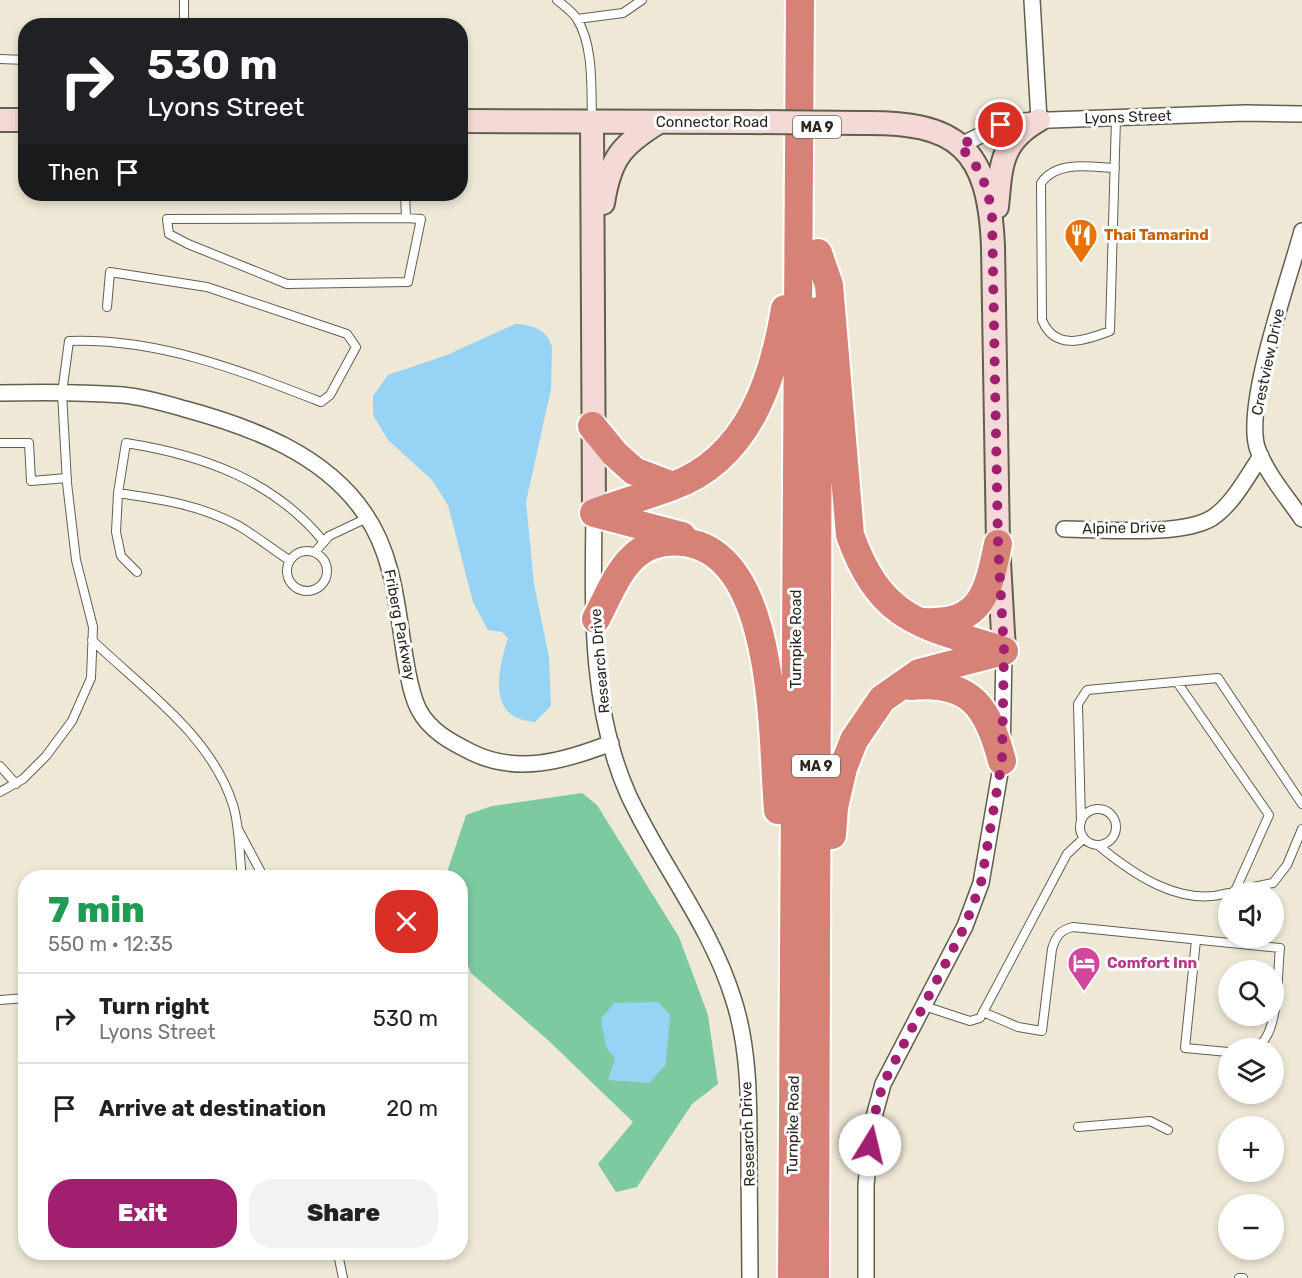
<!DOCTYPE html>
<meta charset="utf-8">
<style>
body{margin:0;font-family:Rubik,sans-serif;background:#f2f2f2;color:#222;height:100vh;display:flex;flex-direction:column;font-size:22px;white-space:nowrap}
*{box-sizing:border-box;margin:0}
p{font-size:20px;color:#767676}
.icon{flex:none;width:33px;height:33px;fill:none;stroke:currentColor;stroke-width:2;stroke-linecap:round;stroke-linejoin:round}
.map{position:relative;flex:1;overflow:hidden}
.side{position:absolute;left:18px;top:870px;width:450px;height:390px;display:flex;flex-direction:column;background:#fff;border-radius:24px;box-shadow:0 3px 9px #0003}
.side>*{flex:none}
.guide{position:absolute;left:18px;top:18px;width:450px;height:183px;border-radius:24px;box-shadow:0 3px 9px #0003;background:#202124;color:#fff;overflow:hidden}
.fabs{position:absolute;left:1218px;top:882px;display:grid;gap:12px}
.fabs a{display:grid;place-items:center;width:66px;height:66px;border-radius:50%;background:#fff;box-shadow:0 3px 9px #0003;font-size:30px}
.pin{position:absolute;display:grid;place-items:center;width:51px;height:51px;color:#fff;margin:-26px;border:3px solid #fff;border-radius:50%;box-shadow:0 2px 6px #0007}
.me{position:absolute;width:66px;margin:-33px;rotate:9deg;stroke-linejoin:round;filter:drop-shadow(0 0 4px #0008)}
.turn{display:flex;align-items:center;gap:21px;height:126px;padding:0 30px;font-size:27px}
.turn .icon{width:78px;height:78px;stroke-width:2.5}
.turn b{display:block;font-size:42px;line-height:51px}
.then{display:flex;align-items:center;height:57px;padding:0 30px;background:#0003;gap:12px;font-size:22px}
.round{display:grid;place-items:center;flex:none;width:63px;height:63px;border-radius:24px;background:#f2f2f2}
.summary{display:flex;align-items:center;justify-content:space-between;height:102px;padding:0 30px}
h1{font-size:36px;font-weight:800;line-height:45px;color:#1e9e55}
.cta{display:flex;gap:12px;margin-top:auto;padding:12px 30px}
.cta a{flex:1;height:69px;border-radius:24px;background:#a11f6f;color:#fff;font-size:24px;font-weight:800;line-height:69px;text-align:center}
.cta a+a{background:#f2f2f2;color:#222}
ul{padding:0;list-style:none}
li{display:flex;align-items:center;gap:18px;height:90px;padding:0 30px;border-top:2px solid #e0e0e0}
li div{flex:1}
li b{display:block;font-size:22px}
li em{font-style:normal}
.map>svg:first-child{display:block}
.green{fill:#7dc9a0}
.water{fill:#97d3f5}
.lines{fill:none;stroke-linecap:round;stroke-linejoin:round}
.lane-casing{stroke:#635f4f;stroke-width:10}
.street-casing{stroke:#635f4f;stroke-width:18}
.secondary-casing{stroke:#635f4f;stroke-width:26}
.highway-casing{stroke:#fff;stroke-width:32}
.lane{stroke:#fff;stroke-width:8}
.street{stroke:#fff;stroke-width:15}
.secondary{stroke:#f3dad6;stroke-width:22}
.highway{stroke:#d78277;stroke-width:28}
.secondary-bridge-casing{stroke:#635f4f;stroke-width:26;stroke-linecap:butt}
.secondary-bridge{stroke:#f3dad6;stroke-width:22}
.route{stroke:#a11f6f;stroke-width:10;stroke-dasharray:0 18}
.labels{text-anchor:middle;stroke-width:6;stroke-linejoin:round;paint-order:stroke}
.shield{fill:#fff;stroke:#696863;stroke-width:1.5}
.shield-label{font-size:14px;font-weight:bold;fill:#292720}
.street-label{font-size:15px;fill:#292720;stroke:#fff}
.food-label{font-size:15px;font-weight:bold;fill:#c56008;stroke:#fff;text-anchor:start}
.hotel-label{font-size:15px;font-weight:bold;fill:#b23c85;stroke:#fff;text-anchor:start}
</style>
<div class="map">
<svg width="1302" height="1278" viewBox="0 0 1302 1278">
<rect width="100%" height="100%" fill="#eee8d6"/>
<path class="green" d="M582,793L597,805L679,937L708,1015L718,1084L692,1104L637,1187L616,1192L598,1164L633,1122L549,1041L471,973L461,949L460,878H445L466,815L492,806Z"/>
<path class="water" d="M515,324C531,324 548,330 552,347L551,389L526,502L534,584L549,657L551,706L535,722C486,719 498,671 508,638L502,632L488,630L473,602L448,505L432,480L388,440L373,415V396L388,375L447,355Z
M658,1002L670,1015L666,1065L649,1083L608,1080L615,1059L606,1047L601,1019L614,1003Z"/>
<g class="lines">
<g class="lane-casing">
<path id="lane" d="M557,0C564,6 572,11 577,19C594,46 591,89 592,120
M577,19L623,13L642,0
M184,26V0
M0,59L26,60
M1115,168C1090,167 1057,160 1041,183L1042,320C1055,351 1084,341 1110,331L1116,118
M405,194L406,218
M406,218L421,219L408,282L287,284L188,244L169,234L167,219Z
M0,443H29L31,481L67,478
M118,493L126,443C202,455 274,480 324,542
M287 571a20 20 0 1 1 40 0a20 20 0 1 1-40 0Z
M315,552L329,536L367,518
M137,572L121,556L116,532L118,493C160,499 201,505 239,526C256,536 272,549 289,560
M92,640C143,689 211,735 233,805C240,827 239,854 242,878
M1177,682L1269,815L1235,891
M0,766L16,784
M0,792L23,779L46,756L72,721L91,678L93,627L76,560L67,483L62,393L69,341C158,338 239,370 321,402L330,395L356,347L347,334L207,287L110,272L107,307
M1080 827a18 18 0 1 1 36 0a18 18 0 1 1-36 0Z
M1081,822L1078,704L1087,690L1218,678L1302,804
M238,829L264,878
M1099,846C1134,875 1181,907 1228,893
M1234,891L1273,883L1287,865L1302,829
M1196,940L1185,1048L1228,1052
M0,1000L26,998
M924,1006L970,1021L980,1018L1067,854L1084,838
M983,1012L1018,1027L1042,1031L1052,949C1056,936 1060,930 1073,927L1280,948C1277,974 1280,1037 1255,1048
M1078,1127L1150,1121L1168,1130
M338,1254L343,1278
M1239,1278H1243"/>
</g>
<g class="street-casing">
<path id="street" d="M1032,0L1039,120
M959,146L1001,125L1022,121L1245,113L1302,114
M1302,231C1290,277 1242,409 1258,450C1267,474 1287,497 1302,519
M0,393C41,392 82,392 123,395C144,397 164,403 185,409C251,427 325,454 365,514C394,556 397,608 405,657C408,674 411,695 419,710C430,731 451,742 471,752C517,775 565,761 611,743
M594,513C593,607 589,706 628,794C660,864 710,924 733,998C750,1049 749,1107 749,1160C749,1199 750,1239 750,1278
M1064,529C1101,529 1181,537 1212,518C1233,504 1247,477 1261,456
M866,1278V1185L872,1124L883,1084L965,926L981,883L1002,761L1004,651"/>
</g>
<g class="secondary-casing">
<path id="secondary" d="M0,120H26
M460,121L749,122
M592,122L594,513
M860,123C958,121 989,148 993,247L998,544L1004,651
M603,203C610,159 621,145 659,122
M997,207C1001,166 1000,142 1039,120"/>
</g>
<g class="highway-casing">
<path id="highway" d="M818,253L829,285L850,535C882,624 923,624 1004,651
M592,426L615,454L634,471L673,486
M594,513C620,503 647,496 673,486C748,458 773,381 785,309
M594,513L682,536
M596,619C617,579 629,537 683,542C778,552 772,741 778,810
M924,622C982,625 988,592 998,544
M910,686C971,680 988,707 1002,761
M832,835L834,807L843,768L854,740L882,699L919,673L1004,651
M792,1278L800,0
M815,1278L818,311"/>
</g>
<use href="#lane" class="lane"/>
<use href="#street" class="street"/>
<use href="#secondary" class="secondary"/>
<use href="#highway" class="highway"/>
<g class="secondary-bridge-casing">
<path id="secondary-bridge" d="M749,122L860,123"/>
</g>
<use href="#secondary-bridge" class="secondary-bridge"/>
</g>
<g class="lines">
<path class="route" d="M870,1145L872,1124L883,1084L965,926L981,883L1002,761L1004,651L998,544L992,215C988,187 980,165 959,146L1001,125"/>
</g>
<defs>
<g id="restaurant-pin" transform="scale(1.725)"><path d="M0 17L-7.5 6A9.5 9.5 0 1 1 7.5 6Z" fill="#e8710a" stroke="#fff"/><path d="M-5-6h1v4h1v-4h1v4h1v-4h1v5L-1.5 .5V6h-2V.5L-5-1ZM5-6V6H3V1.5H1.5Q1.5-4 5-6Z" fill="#fff"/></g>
<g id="hotel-pin" transform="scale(1.725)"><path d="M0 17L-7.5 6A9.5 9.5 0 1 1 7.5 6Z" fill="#d1479c" stroke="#fff"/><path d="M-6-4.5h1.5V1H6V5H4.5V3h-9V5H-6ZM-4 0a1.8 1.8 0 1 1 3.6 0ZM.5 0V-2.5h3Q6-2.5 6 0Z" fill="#fff"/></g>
</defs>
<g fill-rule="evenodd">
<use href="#restaurant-pin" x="1081" y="235"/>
<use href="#hotel-pin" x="1084" y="963"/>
</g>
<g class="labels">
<g class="shield">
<rect x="793" y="116" width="48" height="22" rx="4.5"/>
<rect x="792" y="755" width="48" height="22" rx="4.5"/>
</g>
<g class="shield-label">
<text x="817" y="132">MA 9</text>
<text x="816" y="771">MA 9</text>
</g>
<g class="street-label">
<text transform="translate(1128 117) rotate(-2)" y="5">Lyons Street</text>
<text x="712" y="127">Connector Road</text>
<text transform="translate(1268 362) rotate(-78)" y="5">Crestview Drive</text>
<text transform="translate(1124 528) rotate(-1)" y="5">Alpine Drive</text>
<text transform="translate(400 625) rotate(79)" y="5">Friberg Parkway</text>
<text transform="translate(796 639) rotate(-90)" y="5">Turnpike Road</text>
<text transform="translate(600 661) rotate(-95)" y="5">Research Drive</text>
<text transform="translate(793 1125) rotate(-89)" y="5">Turnpike Road</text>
<text transform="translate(748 1134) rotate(-92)" y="5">Research Drive</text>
</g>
<g class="food-label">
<text x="1104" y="240">Thai Tamarind</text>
</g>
<g class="hotel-label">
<text x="1107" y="968">Comfort Inn</text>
</g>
</g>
</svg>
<div class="fabs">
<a><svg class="icon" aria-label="sound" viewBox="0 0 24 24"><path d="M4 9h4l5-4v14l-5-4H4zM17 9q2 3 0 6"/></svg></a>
<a><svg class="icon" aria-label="search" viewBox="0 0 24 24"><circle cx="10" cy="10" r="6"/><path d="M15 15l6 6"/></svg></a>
<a><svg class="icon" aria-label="layers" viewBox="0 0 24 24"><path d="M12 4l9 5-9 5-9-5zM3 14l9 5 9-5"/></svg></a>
<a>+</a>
<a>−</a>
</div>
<div class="pin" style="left:1001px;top:125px;background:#d93025"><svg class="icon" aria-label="arrive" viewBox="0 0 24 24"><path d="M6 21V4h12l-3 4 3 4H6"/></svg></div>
<svg class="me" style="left:870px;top:1145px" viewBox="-20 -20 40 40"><circle r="19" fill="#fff"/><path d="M0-13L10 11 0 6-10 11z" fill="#a11f6f"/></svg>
<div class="guide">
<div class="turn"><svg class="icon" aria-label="right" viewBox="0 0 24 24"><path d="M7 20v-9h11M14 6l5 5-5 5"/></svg><div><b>530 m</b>Lyons Street</div></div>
<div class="then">Then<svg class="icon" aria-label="arrive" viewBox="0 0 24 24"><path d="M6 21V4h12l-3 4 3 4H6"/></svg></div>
</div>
<section class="side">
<div class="summary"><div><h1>7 min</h1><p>550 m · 12:35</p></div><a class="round" style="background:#d93025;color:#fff"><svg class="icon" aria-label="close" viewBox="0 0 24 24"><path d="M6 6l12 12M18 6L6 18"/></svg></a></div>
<ul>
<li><svg class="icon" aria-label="right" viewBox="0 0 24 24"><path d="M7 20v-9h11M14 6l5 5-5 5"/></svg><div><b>Turn right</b><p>Lyons Street</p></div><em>530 m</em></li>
<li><svg class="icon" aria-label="arrive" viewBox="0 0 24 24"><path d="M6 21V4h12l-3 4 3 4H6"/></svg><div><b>Arrive at destination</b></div><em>20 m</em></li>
</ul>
<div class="cta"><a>Exit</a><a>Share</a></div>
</section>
</div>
